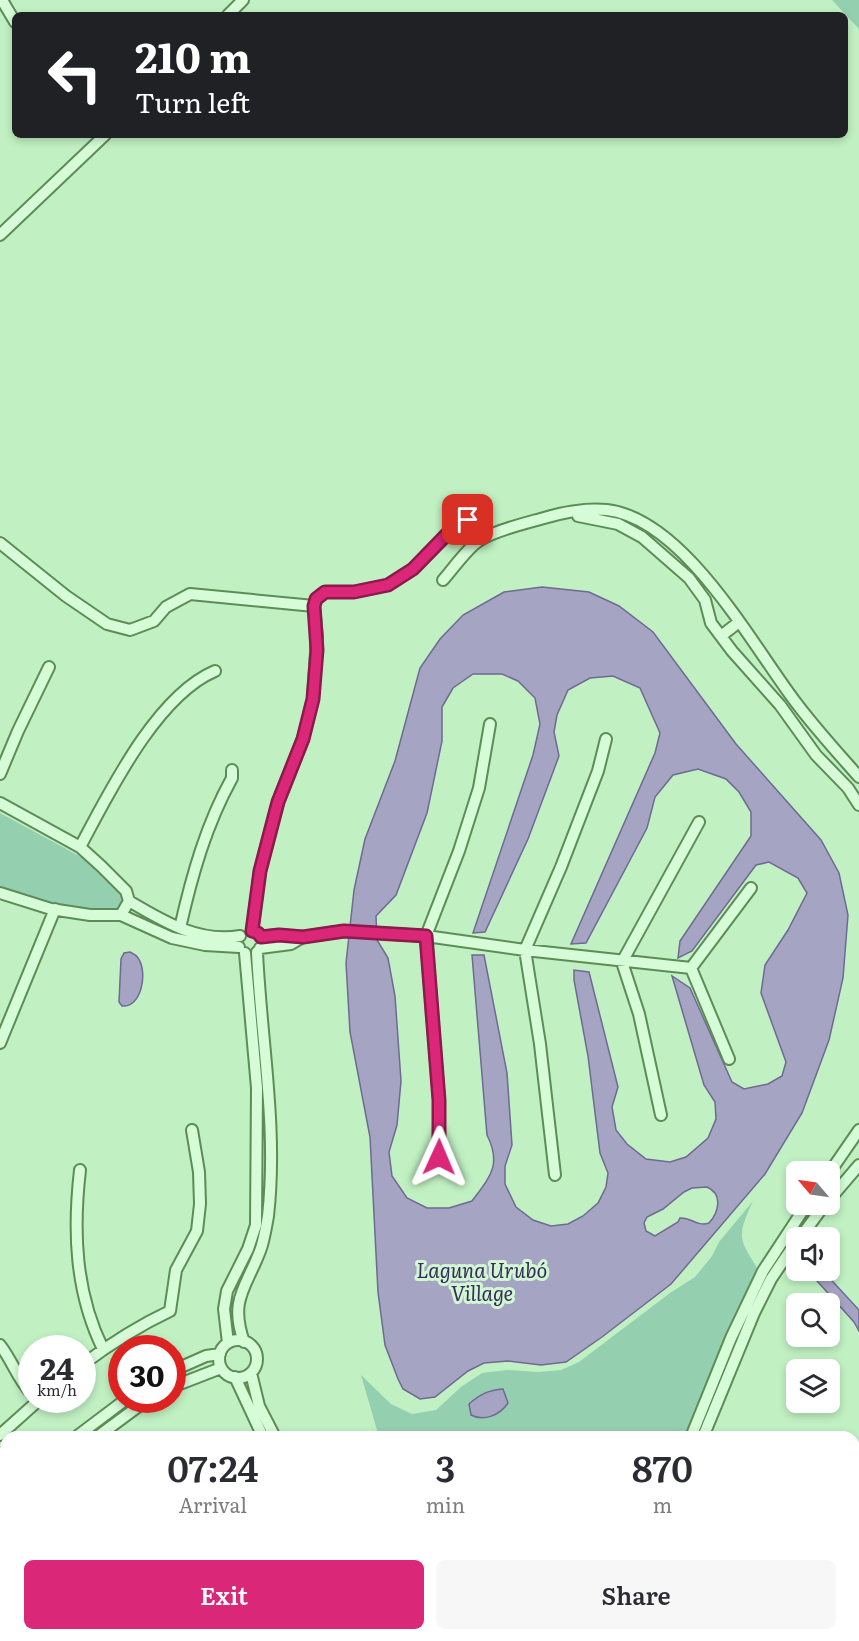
<!DOCTYPE html>
<meta charset="utf-8">
<style>
body{margin:0;font-family:Literata,serif;background:#f7f7f7;color:#2b2b33;height:100vh;display:flex;flex-direction:column;font-size:22px;white-space:nowrap}
*{box-sizing:border-box;margin:0}
p{font-size:20px;color:#7c7c81}
.icon{flex:none;width:33px;height:33px;fill:none;stroke:currentColor;stroke-width:2;stroke-linecap:round;stroke-linejoin:round}
.map{position:relative;flex:1;overflow:hidden}
.details{position:absolute;left:0px;top:1431px;width:860px;height:210px;display:flex;flex-direction:column;background:#fff;border-radius:18px 18px 0 0;box-shadow:0 3px 9px #0003}
.details>*{flex:none}
.top-card{position:absolute;left:12px;top:12px;width:836px;height:126px;border-radius:9px;box-shadow:0 3px 9px #0003;background:#202124;color:#fff;overflow:hidden}
.needle{width:39px;rotate:299deg}
.fabs{position:absolute;left:786px;top:1161px;display:grid;gap:12px}
.fabs a{display:grid;place-items:center;width:54px;height:54px;border-radius:9px;background:#fff;box-shadow:0 3px 9px #0003;font-size:30px}
.speed{position:absolute;left:18px;top:1335px;display:flex;gap:12px;font-size:30px;font-weight:700;text-align:center}
.speed>*{display:grid;place-content:center;width:78px;height:78px;border-radius:50%;background:#fff;box-shadow:0 3px 9px #0003;line-height:1}
.speed small{font-size:15px;font-weight:400}
.speed .limit{border:9px solid #d22;background:#fff;color:#111}
.pin{position:absolute;display:grid;place-items:center;width:51px;height:51px;color:#fff;margin:-26px;border-radius:12px;box-shadow:0 3px 9px #0006}
.me{position:absolute;width:66px;margin:-33px;rotate:1deg;stroke-linejoin:round;filter:drop-shadow(0 0 4px #0008)}
.turn{display:flex;align-items:center;gap:21px;height:126px;padding:0 24px;font-size:27px}
.turn .icon{width:78px;height:78px;stroke-width:2.5}
.turn b{display:block;font-size:42px;line-height:51px}
.eta{display:flex;justify-content:space-evenly;align-items:center;height:102px;text-align:center}
.eta b{font-size:36px;font-weight:600;line-height:42px}
.button{display:flex;gap:12px;margin-top:auto;padding:12px 24px}
.button a{flex:1;height:69px;border-radius:9px;background:#db2777;color:#fff;font-size:24px;font-weight:600;line-height:69px;text-align:center}
.button a+a{background:#f7f7f7;color:#2b2b33}
.map>svg:first-child{display:block}
.green{fill:#94d0b0}
.water{fill:#a6a4c3;stroke:#6e6a92;stroke-width:1.5;fill-rule:evenodd}
.lines{fill:none;stroke-linecap:round;stroke-linejoin:round}
.minor-casing{stroke:#5d8c57;stroke-width:14}
.major-casing{stroke:#34592c;stroke-width:16}
.minor{stroke:#d5fbd7;stroke-width:10}
.major{stroke:#96f79a;stroke-width:14}
.route-casing{stroke:#8e194d;stroke-width:15}
.route{stroke:#db2777;stroke-width:10}
.labels{text-anchor:middle;stroke-width:6;stroke-linejoin:round;paint-order:stroke}
.water-label{font-size:20px;font-style:italic;fill:#392b5b;stroke:#d1f8d3}
</style>
<div class="map">
<svg width="859" height="1641" viewBox="0 0 859 1641">
<rect width="100%" height="100%" fill="#c1f1c3"/>
<path class="green" d="M832,0H859V29Z
M0,813L85,859L103,873L122,895L123,901L118,909L112,912L97,911L49,904L0,889Z
M753,1201C736,1238 739,1238 759,1271L737,1310L685,1437H379L361,1375L391,1404L412,1414L436,1410L461,1387L482,1373L507,1370L539,1372L561,1370L579,1362L670,1293L695,1277L712,1256L719,1242Z"/>
<path class="water" d="M542,587L589,592L619,606L653,632L736,744L821,840L839,873L848,915L843,978L829,1040L802,1113L765,1174L671,1284L602,1337L566,1362L541,1365L508,1361L484,1363L468,1371L435,1397L420,1399L403,1389L398,1379L385,1345L378,1292L370,1137L350,1032L346,963L354,890L365,839L395,761L420,668L440,639L463,615L504,592ZM473,674H502L518,681L535,698L540,724L533,755L473,933L485,932L528,839L559,756L554,732L557,715L568,690L590,678L613,676L640,688L660,733L655,753L571,944L586,943L647,828L655,797L673,775L698,769L726,779L739,792L751,812V836L680,941L678,958L692,951L756,865L769,862L798,878L807,893L788,930L765,965L761,993L786,1062L782,1076L768,1084L744,1089L732,1082L690,988L672,976L704,1085L715,1102L716,1119L708,1138L686,1157L670,1162L646,1159L627,1144L616,1130L612,1107L618,1087L589,972L574,970V980L588,1056L600,1153L608,1173L606,1187L598,1203L583,1216L568,1224L551,1226L533,1220L516,1207L505,1184V1166L512,1145L507,1073L484,955H472L487,1135C502,1165 490,1177 472,1201L449,1208H427L407,1198L392,1176L389,1152L397,1125L401,1081L395,996L388,958L377,940L376,916L396,895L427,813L442,741V707L453,688ZM707,1187C723,1194 719,1212 709,1223C697,1227 691,1217 680,1218L678,1222L655,1236L646,1231L644,1223L647,1217L663,1209L684,1192L692,1188Z
M130,952C132,953 137,956 138,958C148,971 142,1008 122,1006L119,1002L121,959L124,953Z
M808,1271H823L859,1310V1331L854,1322Z
M503,1389L508,1403C500,1415 484,1422 471,1415L469,1404C480,1394 489,1390 503,1389Z"/>
<g class="lines">
<g class="minor-casing">
<path id="minor" d="M2,0L15,22
M228,15L243,0
M0,235L105,135
M578,516L618,524L642,537L689,578L705,600L711,623L732,651L780,705L816,755L848,788L859,805
M0,543L66,596L107,624L130,630L154,621L166,607L190,594L314,606
M443,580C452,570 469,546 480,540C496,530 526,523 544,518C564,512 587,508 607,510C684,519 751,643 794,700C814,727 837,752 859,777
M721,636L739,622
M0,774L18,731L49,667
M0,803L80,847L101,866L126,891L129,901L121,915
M80,847C109,793 156,696 215,671
M0,893L51,909L90,915H121L172,938L205,945L239,947
M129,901C163,921 198,943 240,936
M180,928C192,875 206,825 232,778V770
M252,931L260,871L278,802L303,739L313,699L317,637L314,606L316,599L325,592H354L388,585L413,569L449,533L468,520
M261,937L279,935L303,937L344,931L426,936L525,950L691,968
M260,948L291,944L303,937
M0,1043L55,909
M729,1059L691,968L751,888
M661,1115L639,1014L622,962L699,822
M439,1157V1100L426,936L459,851L479,788L490,724
M80,1170C73,1231 75,1292 103,1349
M830,1172L859,1130
M555,1175L540,1044L525,950L561,867L598,771L606,739
M830,1199L859,1165
M800,1238L825,1204
M219 1359a19 19 0 1 1 38 0a19 19 0 1 1-38 0Z
M244,1342C229,1300 246,1288 260,1251C264,1241 266,1227 268,1216C278,1128 261,1040 257,952
M228,1343L224,1309L227,1291L248,1249L256,1225L257,1088L245,953
M0,1345C12,1360 18,1380 32,1394
M82,1365C110,1344 138,1326 170,1311L176,1270L197,1231L200,1204L199,1172L192,1130
M172,1371L206,1356L220,1354
M251,1373L259,1406L275,1437
M235,1377L263,1437
M172,1387L221,1368
M0,1435L39,1400
M76,1437L125,1400
M97,1437L147,1400
M691,1437L731,1338L763,1271L807,1204
M703,1437L754,1313L771,1279L796,1242
M0,1453L6,1459
M0,1475L6,1480
M0,1522L6,1514
M0,1543L6,1535
M387,1635L393,1641
M404,1635L410,1641
M13,1641L18,1635
M162,1641L169,1635
M579,1641L592,1635
M603,1641L612,1635"/>
</g>
<g class="major-casing">
<path id="major" d="M854,1583L859,1578
M711,1641L763,1638L773,1635"/>
</g>
<use href="#minor" class="minor"/>
<use href="#major" class="major"/>
</g>
<g class="lines">
<g class="route-casing">
<path id="route" d="M439,1157V1100L426,936L344,931L303,937L279,935L261,937L258,933L252,931L260,871L278,802L303,739L313,699L317,650L314,606L316,599L325,592H354L388,585L413,569L448,533L468,520"/>
</g>
<use href="#route" class="route"/>
</g>
<g class="labels">
<g class="water-label">
<text x="482" y="1278">Laguna Urubó<tspan x="482" dy="23">Village</tspan></text>
</g>
</g>
</svg>
<div class="fabs">
<a><svg class="needle" viewBox="-14 -14 28 28"><path d="M0-13l5 13h-10z" fill="#e53935"/><path d="M0 13l5-13h-10z" fill="#7c7c81"/></svg></a>
<a><svg class="icon" aria-label="sound" viewBox="0 0 24 24"><path d="M4 9h4l5-4v14l-5-4H4zM17 9q2 3 0 6"/></svg></a>
<a><svg class="icon" aria-label="search" viewBox="0 0 24 24"><circle cx="10" cy="10" r="6"/><path d="M15 15l6 6"/></svg></a>
<a><svg class="icon" aria-label="layers" viewBox="0 0 24 24"><path d="M12 4l9 5-9 5-9-5zM3 14l9 5 9-5"/></svg></a>
</div>
<div class="speed"><div>24<small>km/h</small></div><div class="limit">30</div></div>
<div class="pin" style="left:468px;top:520px;background:#d93025"><svg class="icon" aria-label="arrive" viewBox="0 0 24 24"><path d="M6 21V4h12l-3 4 3 4H6"/></svg></div>
<svg class="me" style="left:439px;top:1157px" viewBox="-20 -20 40 40"><path d="M0-17L14 15 0 8-14 15z" fill="#db2777" stroke="#fff" stroke-width="4"/></svg>
<div class="top-card">
<div class="turn"><svg class="icon" aria-label="left" viewBox="0 0 24 24"><path d="M17 20v-9H6M10 6l-5 5 5 5"/></svg><div><b>210 m</b>Turn left</div></div>
</div>
<section class="details">
<div class="eta">
<div><b>07:24</b><p>Arrival</p></div>
<div><b>3</b><p>min</p></div>
<div><b>870</b><p>m</p></div>
</div>
<div class="button"><a>Exit</a><a>Share</a></div>
</section>
</div>
